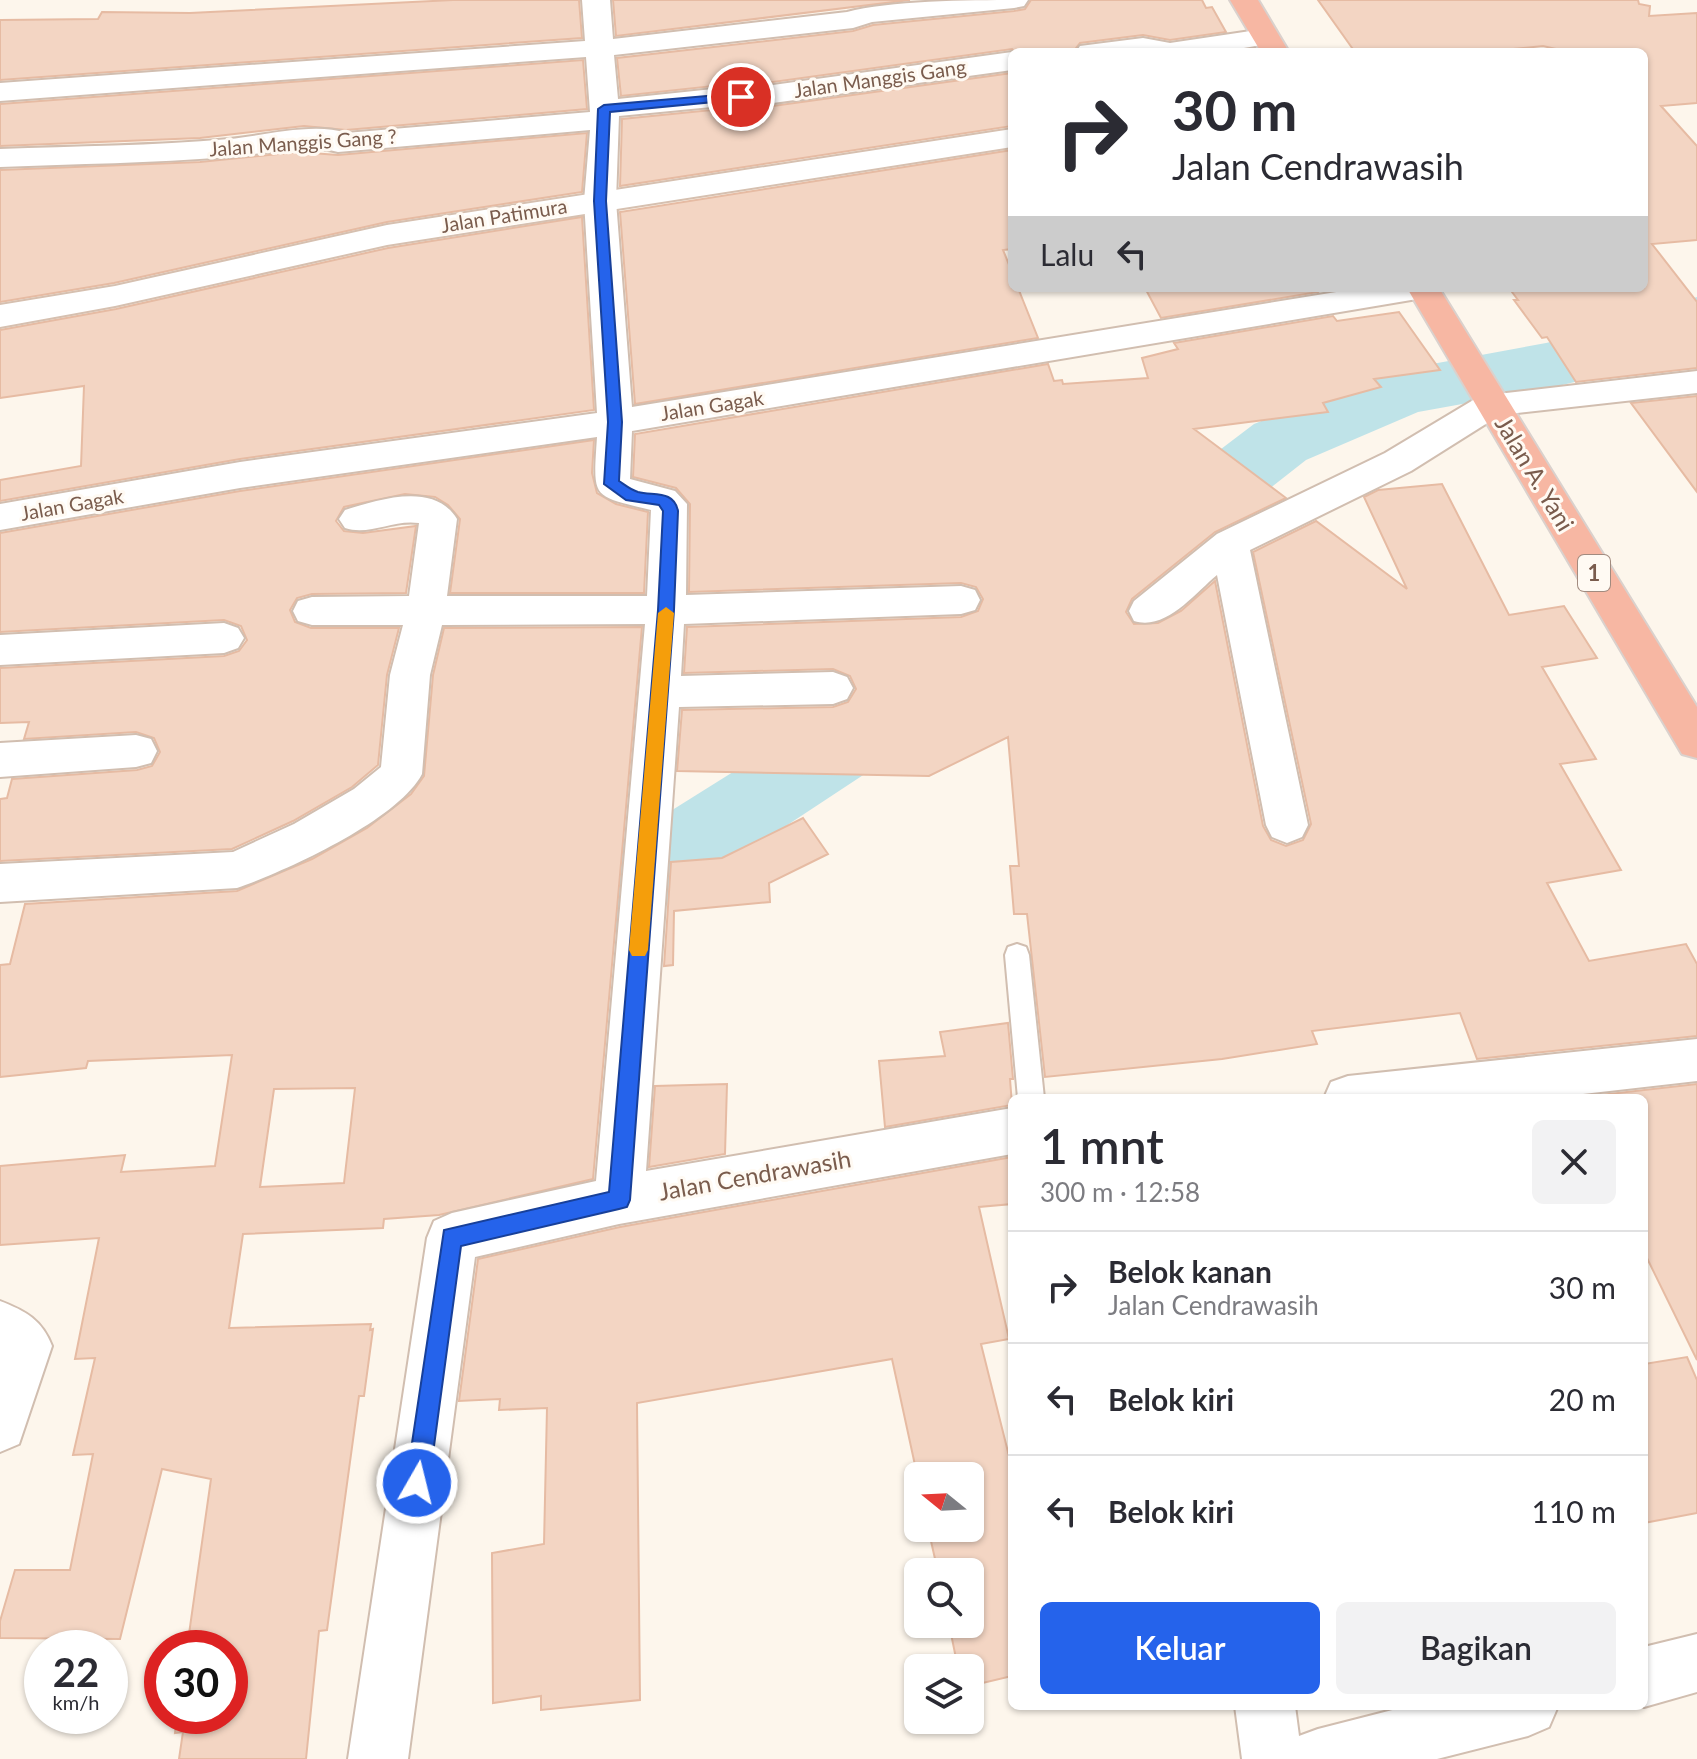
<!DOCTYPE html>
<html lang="id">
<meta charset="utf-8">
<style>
body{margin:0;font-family:Lato,sans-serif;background:#f2f2f3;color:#2b2b33;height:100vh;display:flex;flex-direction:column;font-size:30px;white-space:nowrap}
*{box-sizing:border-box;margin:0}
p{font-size:26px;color:#7c7c81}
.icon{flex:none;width:44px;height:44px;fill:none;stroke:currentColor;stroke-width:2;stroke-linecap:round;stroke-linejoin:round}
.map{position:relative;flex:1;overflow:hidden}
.details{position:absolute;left:1008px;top:1094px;width:640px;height:616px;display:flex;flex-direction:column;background:#fff;border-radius:12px;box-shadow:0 2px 6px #0004}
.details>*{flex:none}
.top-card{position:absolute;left:1008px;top:48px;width:640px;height:244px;border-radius:12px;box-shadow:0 2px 6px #0004;background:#fff;color:#2b2b33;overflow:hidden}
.needle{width:52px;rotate:288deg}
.controls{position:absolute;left:904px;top:1462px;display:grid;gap:16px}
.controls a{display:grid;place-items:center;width:80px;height:80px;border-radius:12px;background:#fff;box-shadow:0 2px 6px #0004;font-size:40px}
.speed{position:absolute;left:24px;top:1630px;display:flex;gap:16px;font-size:40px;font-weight:700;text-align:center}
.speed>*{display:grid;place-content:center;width:104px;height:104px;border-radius:50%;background:#fff;box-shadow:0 2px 6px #0004;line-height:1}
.speed small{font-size:20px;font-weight:400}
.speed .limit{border:12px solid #d22;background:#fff;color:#111}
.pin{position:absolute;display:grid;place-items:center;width:68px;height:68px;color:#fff;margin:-34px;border:4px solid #fff;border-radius:50%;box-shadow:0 2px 8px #0007}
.me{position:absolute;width:88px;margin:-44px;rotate:8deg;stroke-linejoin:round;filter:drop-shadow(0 0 6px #0008)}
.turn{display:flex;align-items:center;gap:28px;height:168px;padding:0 32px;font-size:36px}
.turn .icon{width:104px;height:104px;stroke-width:2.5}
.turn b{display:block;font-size:56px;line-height:68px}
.then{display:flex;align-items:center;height:76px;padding:0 32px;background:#0003;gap:16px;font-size:30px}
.round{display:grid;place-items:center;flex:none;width:84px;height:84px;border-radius:12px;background:#f2f2f3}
.summary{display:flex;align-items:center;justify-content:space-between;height:136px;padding:0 32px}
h1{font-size:48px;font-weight:600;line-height:60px}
.cta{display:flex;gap:16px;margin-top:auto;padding:16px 32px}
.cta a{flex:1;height:92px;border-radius:12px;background:#2563eb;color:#fff;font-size:32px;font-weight:600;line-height:92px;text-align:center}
.cta a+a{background:#f2f2f3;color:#2b2b33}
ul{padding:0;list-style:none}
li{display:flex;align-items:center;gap:24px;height:112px;padding:0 32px;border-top:2px solid #e1e1e2}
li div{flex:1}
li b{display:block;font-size:30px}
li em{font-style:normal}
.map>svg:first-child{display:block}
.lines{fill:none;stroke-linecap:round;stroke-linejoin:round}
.river{fill:#bfe3e8;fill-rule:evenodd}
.building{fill:#f3d5c3;stroke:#e6bba3;stroke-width:2;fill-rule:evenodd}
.lane-casing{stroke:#d1beb0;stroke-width:4}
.street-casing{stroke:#d1beb0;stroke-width:4}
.secondary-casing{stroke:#d6c0b0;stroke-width:4}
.highway-casing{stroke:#dad1cd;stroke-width:4}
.lane{fill:#fff;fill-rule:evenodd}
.street{fill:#fff;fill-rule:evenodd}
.secondary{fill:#fff;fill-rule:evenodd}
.highway{fill:#f7b7a3;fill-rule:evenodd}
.route{fill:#2563eb;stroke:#184099;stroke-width:2}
.slow{fill:#f59e0b}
.labels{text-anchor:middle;stroke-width:6;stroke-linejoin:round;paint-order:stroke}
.far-street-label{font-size:20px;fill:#7a5c4d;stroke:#fffaf3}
.shield{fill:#fffaf3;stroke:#a28b7f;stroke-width:2}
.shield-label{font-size:22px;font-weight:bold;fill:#7a5c4d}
.street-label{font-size:24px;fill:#7a5c4d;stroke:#fffaf3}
</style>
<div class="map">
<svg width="1697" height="1759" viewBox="0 0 1697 1759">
<rect width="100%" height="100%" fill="#fdf6ec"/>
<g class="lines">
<path class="river" d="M1697,297V352L1546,389L1418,412L1306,460L1175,563L1148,572L1121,563L1110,544L1121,525L1254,424L1378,374L1546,343L1654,318L1673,304Z
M901,676L930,685L943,708L930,731L672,901L645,922L501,966L469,955L455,927L469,899L586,864L872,685Z"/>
</g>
<path class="building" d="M453,0H579L582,38L0,80V20L98,19L102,12L190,13Z
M613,0H910L616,36Z
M1031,0H1202L1206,8L1212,7L1226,32L1170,40L1143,35L1080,43L1073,52H1015L1012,49L752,85L732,84L621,96L617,58L853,31L873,25L1014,11L1025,9Z
M1318,0H1638L1639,4L1650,6L1649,16L1697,13V103L1661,106L1697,146V240L1652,244L1697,302V368L1576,382L1547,337L1542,338L1514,300H1518L1509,288H1644V52H1569L1543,46L1483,52H1355Z
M583,60L587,109L346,130L304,126L200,138L0,146V104Z
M1012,73V126L620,186L622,119L732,108L752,109Z
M587,133L582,192L387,222L114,283L0,302V170L200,162L298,152L338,155Z
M1012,150V249L1003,250L1012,272V288H1018L1038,338L635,404L620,212Z
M582,217L594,410L240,459L0,501V480L81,466L84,386L0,398V330L116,309L388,248Z
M1145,288H1316L1318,292L1161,318Z
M1399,312L1440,370L1374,379L1381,387L1323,403L1328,412L1194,429L1286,498L1215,532L1132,599L1126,612L1134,624L1158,623L1181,611L1215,581L1263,826L1271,840L1286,846L1303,840L1311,824L1253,552L1316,521L1407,589L1364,497L1378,490L1442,484L1509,615L1564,606L1597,658L1542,667L1596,759L1560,764L1621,870L1547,883L1589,961L1686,944L1697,964V1036L1477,1059L1460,1013L1312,1031L1317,1044L1222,1059L1045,1077L1027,914H1014L1010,866H1019L1008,737L929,776L677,771L682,710L833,707L848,702L856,689L850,676L833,669L684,673L687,627L961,617L978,611L983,599L976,587L961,583L689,592L690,504L676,488L633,477L635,434L1048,364L1054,381L1062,380L1063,384L1148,378L1142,358L1178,349L1174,343L1333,316L1337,321Z
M1697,396V492L1631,403Z
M594,440L592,473L597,493L616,504L648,512L644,593H450L460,519L448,505L435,497L405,494L344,507L336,521L344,531L363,533L416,526L406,593L312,594L297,598L290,610L295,622L311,628H399L387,675L378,765L352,787L293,821L232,849L0,861V799L7,798L12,779L137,770L152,766L160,752L154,738L136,732L24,739L29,722L0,723V668L224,656L239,651L247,640L241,626L224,620L0,632V533L240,491Z
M642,627L593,1179L439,1215L384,1219L383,1228L243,1234L229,1328L371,1324L370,1330L373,1329L364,1396H359L327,1630L319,1631L306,1759H179L183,1732L175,1733L177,1716H230V1648H187L211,1479L162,1469L120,1639L0,1638V1621L15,1570H70L93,1454L73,1455L95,1358L75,1359L99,1238L0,1245V1166L125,1155L121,1172L215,1166L232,1055L88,1061L86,1068L0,1077V965L10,964L25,904L237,891L312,859L367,828L411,794L424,776L433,675L444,628ZM355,1088L344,1183L260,1187L274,1089Z
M803,818L828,854L769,883L770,902L674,911L673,965L664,966L671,862L722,858Z
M1008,1023L1013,1079H1010L1012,1105L885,1127L879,1061L945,1056L940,1032Z
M727,1084L725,1154L649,1167L655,1086Z
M1697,1084V1360L1644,1252V1098H1574Z
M1012,1157V1204L979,1207L1009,1339L981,1344L1012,1468V1676L970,1686V1668H958L949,1624H970V1572H938L928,1528H970V1476H918V1479L892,1359L637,1403L640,1700L541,1710V1696L493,1703L492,1553L544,1544L547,1408L499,1410L500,1399L459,1401L478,1259L620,1227Z
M1687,1357L1697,1380V1513L1644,1523V1364Z"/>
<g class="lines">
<g class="lane-casing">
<path id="lane" d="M1017,944L1026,947L1029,955L1044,1098H1018L1005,955L1008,947Z"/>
</g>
<g class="street-casing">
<path id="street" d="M582,0H610L613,39L847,12C891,0 978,0 1028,0L1024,6L1014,8L872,22L853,28L614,55L618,99L732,87L752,88L1012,52V70L752,106L732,105L619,116L616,201L632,407L1361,288H1439L1435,295L1423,298L632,431L630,479L675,491L687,504L686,595L961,586L975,590L980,600L975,610L961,614L684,624L681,676L833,672L847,677L853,688L847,699L833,704L679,707L646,1171L1012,1108V1154L619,1224L475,1257L408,1759H348L427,1238L434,1221L452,1213L596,1181L645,624L442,625L430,675L422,774C398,820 286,871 237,888L0,902V864L233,852L294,824L354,789L381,767L390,675L403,625H312L298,621L293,611L298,601L312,597L409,596L419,523C393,519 370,536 345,528L339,519L345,510C378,500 434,481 457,519L447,596H647L651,510C591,495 593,500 597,437L240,488L0,530V504L240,462L597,413L584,201L590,130L338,152C303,143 265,154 228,157C153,163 76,164 0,167V149C76,146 153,146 229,139C263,136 314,122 346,133L590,112L586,57L0,101V83L585,41Z
M1264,29L1274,31L1278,37L1274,43L1220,52H1076L1080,46L1143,38L1170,43Z
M1697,371V393L1500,415L1411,471L1250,550L1308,825L1302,837L1287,843L1272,837L1266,825L1217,575C1194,594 1166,631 1134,621L1129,611L1134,601L1217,534L1385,453L1480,396Z
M224,623L238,628L244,638L238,648L224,653L0,665V635Z
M136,735L151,739L157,751L151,763L136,767L0,777V743Z
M1697,1039V1081L1548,1098H1324L1331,1082L1348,1076Z
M0,1301C26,1311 42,1320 52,1346L19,1444L0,1452Z
M1697,1634V1692L1644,1707L1643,1706L1644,1647Z
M1235,1706H1295L1299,1736L1318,1729L1408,1706H1558L1549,1727L1528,1736L1437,1759H1242Z"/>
</g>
<g class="secondary-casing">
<path id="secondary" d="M1012,129V147L387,245L115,306L0,327V305L115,286L387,225Z"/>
</g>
<g class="highway-casing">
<path id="highway" d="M1230,0H1258L1289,52H1261Z
M1407,288H1439L1697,707V758L1682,754Z"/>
</g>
<use href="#lane" class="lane"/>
<use href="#street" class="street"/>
<use href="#secondary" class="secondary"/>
<use href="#highway" class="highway"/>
</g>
<path class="route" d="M741,93L745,94V99L610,112L606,201L622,422L619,481C625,485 631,490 638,492C654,496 674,490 678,511L674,610L630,1200L627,1207L619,1209L461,1246L429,1483L425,1491L417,1494L409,1491L406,1483L444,1230L609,1192L658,610L663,511L659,505L626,500L604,484L608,422L594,201L598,109L604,105Z"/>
<path class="slow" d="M666,607L674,613L648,950L645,956H632L629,950L658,613Z"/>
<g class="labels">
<g class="far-street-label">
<text transform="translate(880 79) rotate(-8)" y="7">Jalan Manggis Gang</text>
<text transform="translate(303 143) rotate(-4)" y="7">Jalan Manggis Gang ?</text>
<text transform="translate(504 216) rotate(-9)" y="7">Jalan Patimura</text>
<text transform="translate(712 406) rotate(-9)" y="7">Jalan Gagak</text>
<text transform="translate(72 505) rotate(-10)" y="7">Jalan Gagak</text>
</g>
<rect class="shield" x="1578" y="555" width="32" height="36" rx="6"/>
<g class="shield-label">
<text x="1594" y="581">1</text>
</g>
<g class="street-label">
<text transform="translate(1534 474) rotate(59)" y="8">Jalan A. Yani</text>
<text transform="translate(755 1176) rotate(-10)" y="8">Jalan Cendrawasih</text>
</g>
</g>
</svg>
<div class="controls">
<a><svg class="needle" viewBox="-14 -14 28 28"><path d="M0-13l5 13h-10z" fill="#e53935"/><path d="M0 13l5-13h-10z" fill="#7c7c81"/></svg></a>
<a><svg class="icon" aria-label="search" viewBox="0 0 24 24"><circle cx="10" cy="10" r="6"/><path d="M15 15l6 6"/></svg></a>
<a><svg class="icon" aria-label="layers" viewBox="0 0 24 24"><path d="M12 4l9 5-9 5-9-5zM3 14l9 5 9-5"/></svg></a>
</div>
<div class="speed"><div>22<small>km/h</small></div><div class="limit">30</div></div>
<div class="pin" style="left:741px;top:97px;background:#d93025"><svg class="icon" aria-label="arrive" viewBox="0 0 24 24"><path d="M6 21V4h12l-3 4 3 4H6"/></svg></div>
<svg class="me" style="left:417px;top:1483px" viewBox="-20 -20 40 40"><circle r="17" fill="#2563eb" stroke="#fff" stroke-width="3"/><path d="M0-11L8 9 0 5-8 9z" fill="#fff"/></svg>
<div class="top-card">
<div class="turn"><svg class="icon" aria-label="right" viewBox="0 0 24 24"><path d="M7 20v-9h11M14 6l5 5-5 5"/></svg><div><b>30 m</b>Jalan Cendrawasih</div></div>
<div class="then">Lalu<svg class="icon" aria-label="left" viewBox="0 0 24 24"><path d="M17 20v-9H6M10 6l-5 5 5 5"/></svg></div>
</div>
<section class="details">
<div class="summary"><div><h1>1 mnt</h1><p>300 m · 12:58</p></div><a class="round"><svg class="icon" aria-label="close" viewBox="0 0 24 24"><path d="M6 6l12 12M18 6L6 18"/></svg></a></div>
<ul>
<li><svg class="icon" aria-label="right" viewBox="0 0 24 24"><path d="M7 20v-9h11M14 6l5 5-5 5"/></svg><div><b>Belok kanan</b><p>Jalan Cendrawasih</p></div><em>30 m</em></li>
<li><svg class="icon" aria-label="left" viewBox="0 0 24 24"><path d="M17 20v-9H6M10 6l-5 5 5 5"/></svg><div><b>Belok kiri</b></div><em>20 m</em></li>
<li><svg class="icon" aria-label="left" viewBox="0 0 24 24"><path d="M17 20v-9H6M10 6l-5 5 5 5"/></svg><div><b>Belok kiri</b></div><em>110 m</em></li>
</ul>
<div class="cta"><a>Keluar</a><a>Bagikan</a></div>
</section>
</div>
